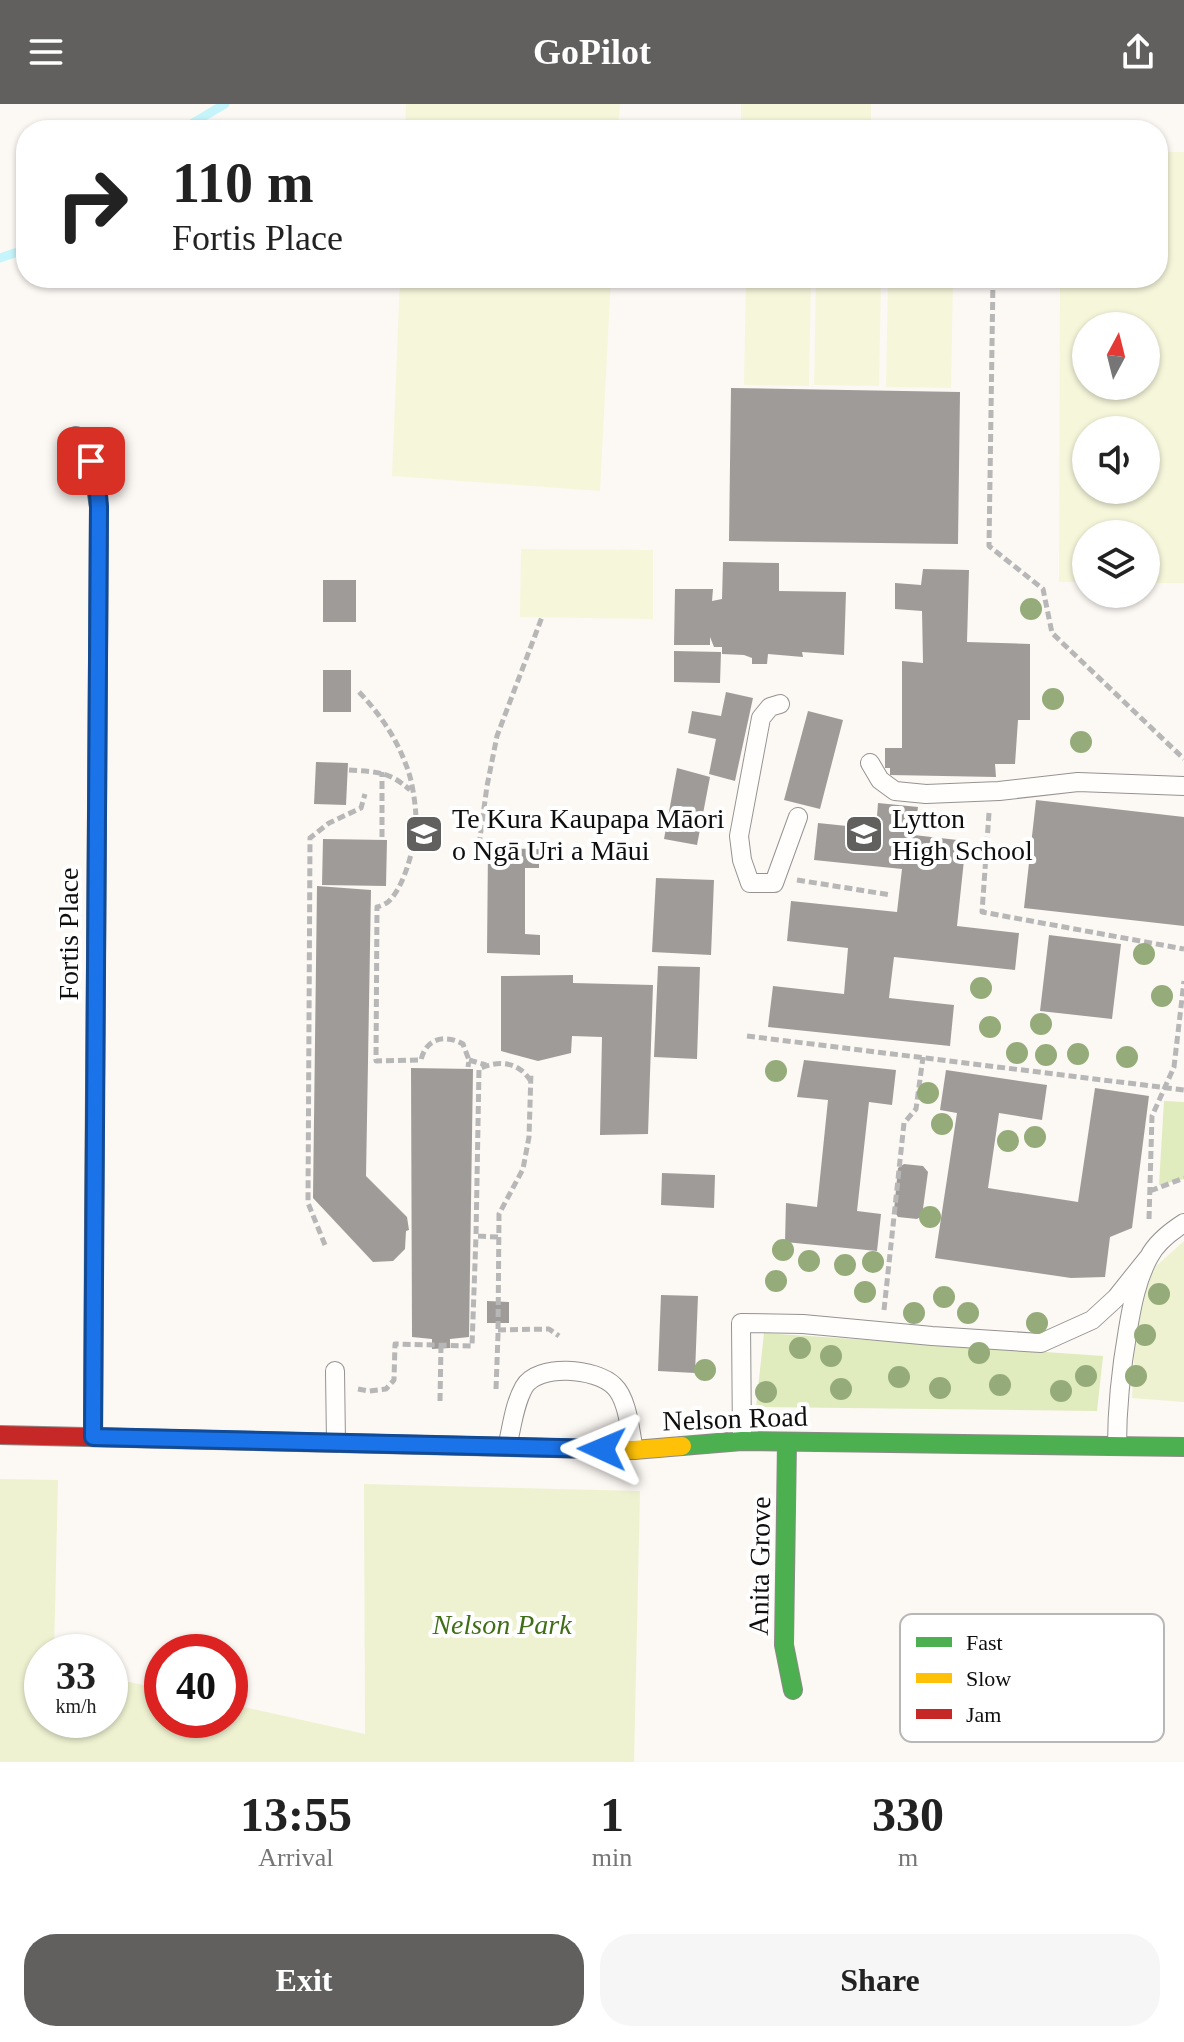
<!DOCTYPE html>
<meta charset="utf-8">
<style>
body{margin:0;font-family:"Times New Roman",serif;background:#f6f6f6;color:#222;height:100vh;display:flex;flex-direction:column;font-size:30px;white-space:nowrap}
*{box-sizing:border-box;margin:0}
p{font-size:26px;color:#767676}
.icon{flex:none;width:44px;height:44px;fill:none;stroke:currentColor;stroke-width:2;stroke-linecap:round;stroke-linejoin:round}
.map{position:relative;height:1658px;overflow:hidden}
.sheet{display:flex;flex-direction:column;background:#fff;flex:1}
.sheet>*{flex:none}
.banner{position:absolute;left:16px;top:16px;width:1152px;height:168px;border-radius:32px;box-shadow:0 2px 6px #0004;background:#fff;color:#222;overflow:hidden}
.needle{width:52px;rotate:7deg}
.fabs{position:absolute;left:1072px;top:208px;display:grid;gap:16px}
.fabs a{display:grid;place-items:center;width:88px;height:88px;border-radius:50%;background:#fff;box-shadow:0 2px 6px #0004;font-size:40px}
.speed{position:absolute;left:24px;top:1530px;display:flex;gap:16px;font-size:40px;font-weight:700;text-align:center}
.speed>*{display:grid;place-content:center;width:104px;height:104px;border-radius:50%;background:#fff;box-shadow:0 2px 6px #0004;line-height:1}
.speed small{font-size:20px;font-weight:400}
.speed .limit{border:12px solid #d22;background:#fff;color:#111}
.pin{position:absolute;display:grid;place-items:center;width:68px;height:68px;color:#fff;margin:-34px;border-radius:16px;box-shadow:0 4px 12px #0006}
.me{position:absolute;width:88px;margin:-44px;rotate:271deg;stroke-linejoin:round;filter:drop-shadow(0 0 6px #0008)}
.turn{display:flex;align-items:center;gap:28px;height:168px;padding:0 24px;font-size:36px}
.turn .icon{width:104px;height:104px;stroke-width:2.5}
.turn b{display:block;font-size:56px;line-height:68px}
.eta{display:flex;justify-content:space-evenly;align-items:center;height:136px;text-align:center}
.eta b{font-size:48px;font-weight:600;line-height:56px}
.button{display:flex;gap:16px;margin-top:auto;padding:16px 24px}
.button a{flex:1;height:92px;border-radius:32px;background:#61605e;color:#fff;font-size:32px;font-weight:600;line-height:92px;text-align:center}
.button a+a{background:#f6f6f6;color:#222}
header{display:flex;justify-content:space-between;align-items:center;height:104px;padding:0 24px;background:#61605e;color:#fff;font-size:36px;font-weight:600}
.map>svg:first-child{display:block}
.green{fill:#eef2d1}
.forest{fill:#e0ebbe}
.pitch{fill:#f6f6db;fill-rule:evenodd}
.lines{fill:none;stroke-linecap:round;stroke-linejoin:round}
.stream{stroke:#c5f5fa;stroke-width:9}
.building{fill:#9f9b99}
.lane-casing{stroke:#959392;stroke-width:20}
.fast-casing{stroke:#8c8a88;stroke-width:20}
.slow-casing{stroke:#8c8a88;stroke-width:20}
.jam-casing{stroke:#8c8a88;stroke-width:20}
.path{stroke:#b8b7b7;stroke-width:5;stroke-dasharray:8 4;stroke-linecap:butt}
.lane{stroke:#fffefd;stroke-width:18}
.fast{stroke:#4caf50;stroke-width:18}
.slow{stroke:#ffc107;stroke-width:18}
.jam{stroke:#c62828;stroke-width:18}
.tree{fill:#95ac7a}
.route-casing{stroke:#114b97;stroke-width:20}
.route{stroke:#1a73e8;stroke-width:14}
.labels{text-anchor:middle;stroke-width:8;stroke-linejoin:round;paint-order:stroke}
.poi-label{font-size:28px;fill:#0e0e0e;stroke:#fff;text-anchor:start}
.street-label{font-size:28px;fill:#0e0e0e;stroke:#fff}
.park-label{font-size:28px;font-style:italic;fill:#406e17;stroke:#fff}
.key{fill:#fff;stroke:#b7b7b7;stroke-width:2}
.key-label{font-size:22px;fill:#0e0e0e}
</style>
<header><svg class="icon" aria-label="menu" viewBox="0 0 24 24"><path d="M4 6h16M4 12h16M4 18h16"/></svg>GoPilot<svg class="icon" aria-label="share" viewBox="0 0 24 24"><path d="M12 15V3M7 8l5-5 5 5M5 13v7h14v-7"/></svg></header>
<div class="map">
<svg width="1184" height="1658" viewBox="0 0 1184 1658">
<rect width="100%" height="100%" fill="#fcf8f4"/>
<path class="green" d="M1184,1137V1298L1132,1294L1135,1236L1142,1194L1155,1163Z
M0,1375L58,1376L54,1548H42V1616H110V1574L162,1585V1616H230V1600L365,1630L364,1380L640,1387L634,1658H0Z"/>
<path class="forest" d="M1164,997L1184,998V1075L1159,1081Z
M764,1229L1103,1252L1097,1307L756,1303Z"/>
<path class="pitch" d="M406,0H620L618,26H405Z
M741,0H871V26H741Z
M1158,48H1184V479H1146V430H1086V478H1059L1060,174H1158ZM1086,222H1146V282H1086ZM1086,326H1146V386H1086Z
M400,174H611L600,387L392,372Z
M746,174H811L809,282L744,281Z
M816,174H881L879,282L814,281Z
M888,174H953L951,284L886,283Z
M521,445L653,446V515L520,513Z"/>
<g class="lines">
<path class="stream" d="M181,26L225,0
M0,154L26,145"/>
</g>
<path class="building" d="M731,284L960,288L958,440L729,437Z
M723,458L779,459V487L846,488L844,551L802,548L803,553L768,550L767,560H752V554L744,551L722,550V543H714L710,533V541H674L675,485H713L712,497L722,495Z
M923,465L969,466L967,538L1030,540V616H1018L1015,660H995L996,673L890,671V664H885V644H902V557L923,559L922,507L895,505V479L921,481Z
M323,476H356V518H323Z
M674,547L721,548L720,579L674,578Z
M323,566H351V608H323Z
M726,588L753,594L735,677L709,670L716,635L688,629L692,607L721,612Z
M808,607L843,616L820,705L784,696Z
M316,658L348,659L346,701L314,700Z
M677,664L710,673L697,741L664,735Z
M1036,696L1184,713V822L1024,804Z
M878,699L918,703L914,731L966,737L957,822L1019,829L1015,866L894,853L889,894L954,901L950,942L768,923L773,882L844,890L848,844L787,837L791,797L897,808L902,765L814,756L818,719L876,725Z
M323,735L387,736L386,782L322,781Z
M488,744L539,745V764H525V830L540,831V851L487,849Z
M656,774L714,776L711,851L652,848Z
M317,782L371,786L366,1072L407,1113L409,1126L406,1127L405,1145L393,1157L373,1158L313,1094Z
M1049,831L1121,840L1112,915L1040,907Z
M658,862L700,863L697,955L654,953Z
M573,871V879L653,881L648,1030L600,1031L602,933L572,932L571,949L538,957L501,947V872Z
M804,956L896,966L892,1001L869,998L857,1107L881,1110L877,1147L785,1138L786,1099L817,1103L828,996L797,993Z
M411,964L473,965L469,1233L450,1235V1244L432,1245V1235L412,1233Z
M946,966L1047,981L1042,1016L999,1009L988,1084L1078,1098L1095,984L1149,992L1132,1124L1110,1133L1105,1173L1071,1174L935,1154L957,1009L940,1006Z
M904,1060L923,1062L928,1068L922,1112L917,1115L898,1113L894,1107L898,1064Z
M662,1069L715,1071L714,1104L661,1101Z
M661,1191L698,1192L695,1269L658,1267Z
M487,1197L509,1198V1219H487Z"/>
<g class="lines">
<g class="lane-casing">
<path id="lane" d="M780,600L770,603L761,614L739,732L742,756L750,779H774L798,713
M870,659L880,676L895,687L926,690L999,687L1078,678L1184,682
M335,1267L336,1339
M742,1337L741,1219L803,1220L932,1232L1041,1239L1092,1216L1116,1194L1148,1154
M1117,1342C1117,1301 1121,1265 1128,1225C1132,1201 1137,1175 1149,1153C1156,1139 1170,1128 1184,1119
M507,1343C512,1323 514,1301 524,1283C538,1259 596,1264 614,1282C628,1295 630,1328 634,1346"/>
</g>
<g class="fast-casing">
<path id="fast" d="M76,332L93,366L99,403L96,853
M93,1333L94,1119
M787,1338L784,1541L793,1586
M682,1342L742,1337L1184,1343"/>
</g>
<g class="slow-casing">
<path id="slow" d="M94,1119L96,853
M383,1340L634,1346L682,1342"/>
</g>
<g class="jam-casing">
<path id="jam" d="M0,1331L383,1340"/>
</g>
<path class="path" d="M993,174L989,442L1043,485L1052,529L1184,655
M359,588C379,609 396,633 406,661C412,674 416,702 416,716C416,738 405,783 388,798C385,800 381,802 377,803L376,957L421,956C426,934 445,930 463,940L469,956L468,963
M349,666C376,668 389,667 410,686
M989,709L982,808L1184,845
M382,733V668
M479,741L487,682L497,632L542,513
M797,776L891,791
M747,932L1184,986
M469,956L486,961
M1150,1087L1184,1074
M1149,1115L1152,1012L1174,963L1184,877
M498,1133L476,1132L479,965C497,956 518,957 530,976
M325,1141L308,1099L310,734L329,719L361,704L365,690
M884,1206L904,1019L916,1005L923,953
M498,1226L549,1225L559,1232
M358,1285L369,1287L386,1285L394,1276L395,1240L472,1242L476,1132
M496,1285L498,1231L499,1110L523,1065L529,1033L531,968
M440,1297L441,1241"/>
<use href="#lane" class="lane"/>
<use href="#fast" class="fast"/>
<use href="#slow" class="slow"/>
<use href="#jam" class="jam"/>
</g>
<g class="tree">
<circle cx="1031" cy="505" r="11"/>
<circle cx="1053" cy="595" r="11"/>
<circle cx="1081" cy="638" r="11"/>
<circle cx="1144" cy="850" r="11"/>
<circle cx="981" cy="884" r="11"/>
<circle cx="1162" cy="892" r="11"/>
<circle cx="1041" cy="920" r="11"/>
<circle cx="990" cy="923" r="11"/>
<circle cx="1017" cy="949" r="11"/>
<circle cx="1078" cy="950" r="11"/>
<circle cx="1046" cy="951" r="11"/>
<circle cx="1127" cy="953" r="11"/>
<circle cx="776" cy="967" r="11"/>
<circle cx="928" cy="989" r="11"/>
<circle cx="942" cy="1020" r="11"/>
<circle cx="1035" cy="1033" r="11"/>
<circle cx="1008" cy="1037" r="11"/>
<circle cx="930" cy="1113" r="11"/>
<circle cx="783" cy="1146" r="11"/>
<circle cx="809" cy="1157" r="11"/>
<circle cx="873" cy="1158" r="11"/>
<circle cx="845" cy="1161" r="11"/>
<circle cx="776" cy="1177" r="11"/>
<circle cx="865" cy="1188" r="11"/>
<circle cx="1159" cy="1190" r="11"/>
<circle cx="944" cy="1193" r="11"/>
<circle cx="914" cy="1209" r="11"/>
<circle cx="968" cy="1209" r="11"/>
<circle cx="1037" cy="1219" r="11"/>
<circle cx="1145" cy="1231" r="11"/>
<circle cx="800" cy="1244" r="11"/>
<circle cx="979" cy="1249" r="11"/>
<circle cx="831" cy="1252" r="11"/>
<circle cx="705" cy="1266" r="11"/>
<circle cx="1086" cy="1272" r="11"/>
<circle cx="1136" cy="1272" r="11"/>
<circle cx="899" cy="1273" r="11"/>
<circle cx="1000" cy="1281" r="11"/>
<circle cx="940" cy="1284" r="11"/>
<circle cx="841" cy="1285" r="11"/>
<circle cx="1061" cy="1287" r="11"/>
<circle cx="766" cy="1288" r="11"/>
</g>
<g class="lines">
<g class="route-casing">
<path id="route" d="M91,357L97,378L99,403L93,1333L602,1345"/>
</g>
<use href="#route" class="route"/>
</g>
<defs>
<g id="school-square" transform="scale(2)"><rect x="-9" y="-9" width="18" height="18" rx="4" fill="#61605e" stroke="#fff"/><path d="M0-5L7-2L0 1L-7-2ZM-4 1L0 2.5L4 1V4Q0 6-4 4Z" fill="#fff"/></g>
</defs>
<g fill-rule="evenodd">
<use href="#school-square" x="424" y="730"/>
<use href="#school-square" x="864" y="730"/>
</g>
<g class="labels">
<g class="poi-label">
<text x="452" y="724">Te Kura Kaupapa Māori<tspan x="452" dy="32">o Ngā Uri a Māui</tspan></text>
<text x="892" y="724">Lytton<tspan x="892" dy="32">High School</tspan></text>
</g>
<g class="street-label">
<text transform="translate(68 830) rotate(-90)" y="10">Fortis Place</text>
<text transform="translate(735 1314) rotate(-2)" y="10">Nelson Road</text>
<text transform="translate(759 1462) rotate(-89)" y="10">Anita Grove</text>
</g>
<g class="park-label">
<text x="502" y="1530">Nelson Park</text>
</g>
</g>
<rect x="900" y="1510" width="264" height="128" rx="12" class="key"/>
<rect x="916" y="1533" width="36" height="10" fill="#4caf50"/>
<rect x="916" y="1569" width="36" height="10" fill="#ffc107"/>
<rect x="916" y="1605" width="36" height="10" fill="#c62828"/>
<g class="key-label">
<text x="966" y="1546">Fast</text>
<text x="966" y="1582">Slow</text>
<text x="966" y="1618">Jam</text>
</g>
</svg>
<div class="fabs">
<a><svg class="needle" viewBox="-14 -14 28 28"><path d="M0-13l5 13h-10z" fill="#e53935"/><path d="M0 13l5-13h-10z" fill="#767676"/></svg></a>
<a><svg class="icon" aria-label="sound" viewBox="0 0 24 24"><path d="M4 9h4l5-4v14l-5-4H4zM17 9q2 3 0 6"/></svg></a>
<a><svg class="icon" aria-label="layers" viewBox="0 0 24 24"><path d="M12 4l9 5-9 5-9-5zM3 14l9 5 9-5"/></svg></a>
</div>
<div class="speed"><div>33<small>km/h</small></div><div class="limit">40</div></div>
<div class="pin" style="left:91px;top:357px;background:#d93025"><svg class="icon" aria-label="arrive" viewBox="0 0 24 24"><path d="M6 21V4h12l-3 4 3 4H6"/></svg></div>
<svg class="me" style="left:602px;top:1345px" viewBox="-20 -20 40 40"><path d="M0-17L14 15 0 8-14 15z" fill="#1a73e8" stroke="#fff" stroke-width="4"/></svg>
<div class="banner">
<div class="turn"><svg class="icon" aria-label="right" viewBox="0 0 24 24"><path d="M7 20v-9h11M14 6l5 5-5 5"/></svg><div><b>110 m</b>Fortis Place</div></div>
</div>
</div>
<section class="sheet">
<div class="eta">
<div><b>13:55</b><p>Arrival</p></div>
<div><b>1</b><p>min</p></div>
<div><b>330</b><p>m</p></div>
</div>
<div class="button"><a>Exit</a><a>Share</a></div>
</section>
